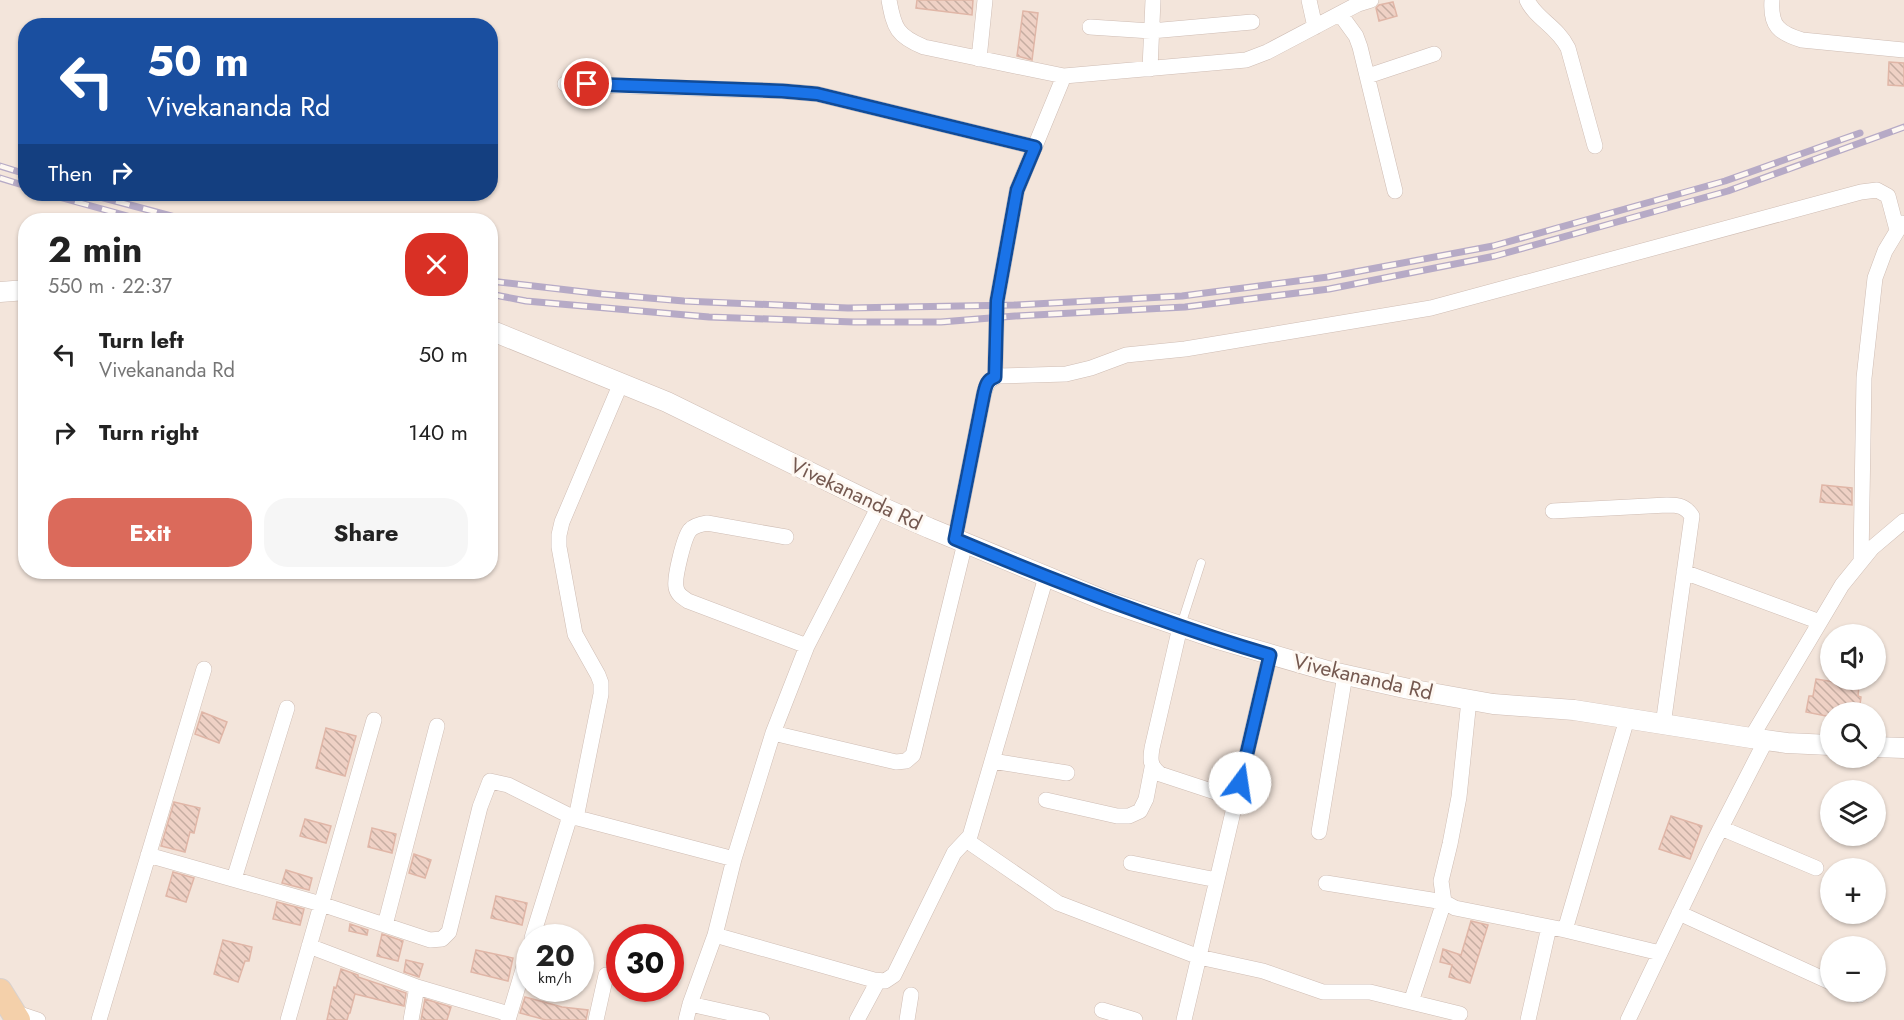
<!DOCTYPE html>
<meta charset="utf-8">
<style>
body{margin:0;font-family:Jost,sans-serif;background:#f6f6f6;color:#222;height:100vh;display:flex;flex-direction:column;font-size:22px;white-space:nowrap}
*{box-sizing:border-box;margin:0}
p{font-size:20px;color:#767676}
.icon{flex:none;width:33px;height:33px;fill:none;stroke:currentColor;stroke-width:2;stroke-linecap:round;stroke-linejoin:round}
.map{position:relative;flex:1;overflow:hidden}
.side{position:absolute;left:18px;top:213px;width:480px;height:366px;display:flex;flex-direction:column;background:#fff;border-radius:24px;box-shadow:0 2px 4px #0004}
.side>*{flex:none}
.banner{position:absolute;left:18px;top:18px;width:480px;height:183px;border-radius:24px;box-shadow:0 2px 4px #0004;background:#1a4fa0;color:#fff;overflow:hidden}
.controls{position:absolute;left:1820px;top:624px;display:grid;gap:12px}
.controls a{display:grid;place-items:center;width:66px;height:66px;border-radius:50%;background:#fff;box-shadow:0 2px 4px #0004;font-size:30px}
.speed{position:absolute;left:516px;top:924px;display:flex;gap:12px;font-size:30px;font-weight:700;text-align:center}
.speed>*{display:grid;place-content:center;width:78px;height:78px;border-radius:50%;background:#fff;box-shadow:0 2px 4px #0004;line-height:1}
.speed small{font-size:15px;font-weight:400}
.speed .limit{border:9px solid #d22;background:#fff;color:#111}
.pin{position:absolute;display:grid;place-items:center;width:51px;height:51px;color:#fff;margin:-26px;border:3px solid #fff;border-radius:50%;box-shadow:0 2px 6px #0007}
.me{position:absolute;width:66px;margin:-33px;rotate:14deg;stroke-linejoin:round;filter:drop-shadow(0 0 4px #0008)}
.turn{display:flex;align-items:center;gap:21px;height:126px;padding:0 30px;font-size:27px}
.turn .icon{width:78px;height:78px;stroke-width:2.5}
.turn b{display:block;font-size:42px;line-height:51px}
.then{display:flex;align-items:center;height:57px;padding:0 30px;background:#0003;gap:12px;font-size:22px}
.round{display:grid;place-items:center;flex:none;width:63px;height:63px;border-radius:24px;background:#f6f6f6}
.headline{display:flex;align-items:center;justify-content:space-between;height:102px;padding:0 30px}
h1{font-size:36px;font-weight:700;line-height:45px}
.button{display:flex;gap:12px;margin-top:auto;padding:12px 30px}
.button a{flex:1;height:69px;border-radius:24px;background:#db6a5b;color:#fff;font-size:24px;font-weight:700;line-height:69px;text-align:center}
.button a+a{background:#f6f6f6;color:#222}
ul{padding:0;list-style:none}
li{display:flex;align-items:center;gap:18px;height:78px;padding:0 30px}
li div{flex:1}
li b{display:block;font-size:22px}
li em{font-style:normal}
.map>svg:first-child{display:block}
.residential{fill:#f3e5db;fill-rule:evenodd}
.building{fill:url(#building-back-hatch);stroke:#e0b6a7;stroke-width:1.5}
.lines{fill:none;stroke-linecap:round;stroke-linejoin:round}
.service-casing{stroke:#cfbdb4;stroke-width:9}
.minor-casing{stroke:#cfbdb4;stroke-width:16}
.tertiary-casing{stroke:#cfbdb4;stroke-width:21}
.primary-casing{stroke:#d8d1ce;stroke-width:26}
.service{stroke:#fff;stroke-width:8}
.minor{stroke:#fff;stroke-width:15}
.tertiary{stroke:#fff;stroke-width:20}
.primary{stroke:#f4d0aa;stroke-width:24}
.rail-casing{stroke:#b6aac6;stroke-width:7}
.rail{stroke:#fef8f2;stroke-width:4.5;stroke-dasharray:14;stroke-linecap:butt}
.route-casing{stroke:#114b97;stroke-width:15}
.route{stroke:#1a73e8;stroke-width:10}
.labels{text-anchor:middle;stroke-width:6;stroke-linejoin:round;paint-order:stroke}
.street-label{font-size:21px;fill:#755950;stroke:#fef8f2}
</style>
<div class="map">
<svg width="1904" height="1020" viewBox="0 0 1904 1020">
<defs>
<pattern id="building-back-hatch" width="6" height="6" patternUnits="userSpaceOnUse" patternTransform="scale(1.5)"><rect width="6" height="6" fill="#efd1c5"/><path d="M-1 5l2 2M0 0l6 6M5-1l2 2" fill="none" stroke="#c6ada2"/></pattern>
</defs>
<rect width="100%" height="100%" fill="#fbf4ec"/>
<path class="residential" d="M0,0H1904V1020H0ZM26,26H490V194H26ZM26,220H490V572H26ZM1830,634H1875V680H1830ZM1830,712H1875V758H1830ZM1830,790H1875V836H1830ZM1830,868H1875V914H1830ZM530,938H580V988H530ZM620,938H670V988H620ZM1830,946H1875V992H1830Z"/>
<path class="building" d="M917,0H973L972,15L916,8Z
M1393,2L1397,16L1379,21L1376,8L1379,5Z
M1023,11L1038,13L1032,60L1017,56Z
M1889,62L1904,63V86L1888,85Z
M1822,485L1852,488V505L1820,502Z
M1816,679L1859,686L1858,696L1861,697L1859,712H1830V715L1826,716L1806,712L1809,696H1813Z
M202,712L227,722L219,743L195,734Z
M326,728L356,736L345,776L316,768Z
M174,802L200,808L194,833L190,832L185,852L161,846Z
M1671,816L1702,826L1690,859L1659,849Z
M305,819L331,826L326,843L300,836Z
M372,828L396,834L392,853L368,847Z
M414,854L431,860L425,878L409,873Z
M286,870L312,878L309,890L282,883Z
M173,872L194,878L186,902L166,896Z
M496,896L527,903L522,925L491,918Z
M277,902L304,909L300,925L273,919Z
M1471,921L1488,925L1470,983L1449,977L1452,965L1440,962L1443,949L1461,955Z
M350,924L368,930L367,935L349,931Z
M382,934L403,941L398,961L377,956Z
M223,940L252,947L249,961H245L238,982L214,974Z
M476,950L513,958L508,981L471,972Z
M406,960L423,964L419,977L404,972Z
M341,969L358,975V977L406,993L404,1006L355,994L350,1013H349L347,1020H327L334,987L336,988Z
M525,997L562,1007L588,1010L586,1020H546L520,1013Z
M425,999L451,1007L447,1020H421Z"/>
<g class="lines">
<g class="service-casing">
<path id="service" d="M1181,625L1201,563"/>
</g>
<g class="minor-casing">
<path id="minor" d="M889,0C894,28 897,36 924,47L1064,76L1246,60L1267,52L1358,4L1371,0
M1309,0L1315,27
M1527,0C1536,19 1557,26 1568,48L1595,146
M1772,0C1770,26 1779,33 1802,40L1904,50
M1340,14L1356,36L1360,47L1395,191
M1090,27L1151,31L1252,22
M979,59L985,0
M1150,69L1153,0
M1368,76L1434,54
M565,84L782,91L817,94L1035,147
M995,377L997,301L1017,190L1064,76
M1553,511L1667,505C1679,505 1685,506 1692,516L1663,725
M786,537L707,523C701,524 694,526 690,530C684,537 674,578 676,587C677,594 682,597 688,601L807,646
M955,539L984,393C987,383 989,380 998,376L1066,374L1091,368L1126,355L1185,349L1431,308L1861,192L1877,190L1888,196L1897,230
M1861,561L1864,378L1875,278L1885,251L1902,223
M1684,572L1820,622
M1180,627L1152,748C1150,760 1150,766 1160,774L1236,799
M1469,700L1459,797L1450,844L1441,881L1444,902L1455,908L1565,930L1660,953
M773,733L896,762L906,761L913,755L965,543
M1751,738L1842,585L1872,548L1904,521
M992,761L1067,773
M1046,800L1117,816H1129L1140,811L1146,799L1152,768
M576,818L601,694V683L598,675L575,634L559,547V535L562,522L621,383
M1721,828L1816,868
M1319,832L1345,675
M966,840L1058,903L1199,957L1263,971L1323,992H1370L1460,1014
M148,855L321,904L430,940L442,939L449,932L480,807L490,781L508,785L570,816L734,859
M1131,863L1217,880
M234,879L287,708
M1326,883L1444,902L1411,1002
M1679,913L1830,982
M385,925L437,726
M1565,930L1627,719
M715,935L874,980L885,981L894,975L954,853L970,836L1046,577
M532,938L570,816
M309,946L417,987L509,1014
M1852,992L1860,995
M690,1004L762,1020
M1102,1010L1135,1020
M14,1012L38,1020
M99,1020L204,669
M288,1020L374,720
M411,1020L417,987
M508,1020L530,946
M596,1020L606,975
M686,1020L690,1004L715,935L734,859L773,733L807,646L879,506
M857,1020L878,981
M907,1020L911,995
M1184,1020L1270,655
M1528,1020L1549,927
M1628,1020L1711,847L1766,740"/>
</g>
<g class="tertiary-casing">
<path id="tertiary" d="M0,292L26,290
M490,330L667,402L879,506L929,528L1106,601L1221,640L1328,671L1409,689L1493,704L1574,710L1751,738L1787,743L1830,745
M1875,747L1904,748"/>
</g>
<g class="primary-casing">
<path id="primary" d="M0,991L18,1020"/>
</g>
<use href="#service" class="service"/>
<use href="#minor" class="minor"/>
<use href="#tertiary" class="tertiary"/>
<use href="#primary" class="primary"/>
<g class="rail-casing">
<path id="rail" d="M0,166L26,174
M0,178L26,186
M48,194L142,220
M89,194L186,220
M490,281L602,294L684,301L848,308L1014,305L1182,296L1328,277L1493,246L1725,181L1860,133
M490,294L526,301L709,317L854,322H941L1015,316L1185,307L1329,289L1495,256L1728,191L1904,127"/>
</g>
<use href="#rail" class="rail"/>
</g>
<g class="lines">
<g class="route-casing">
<path id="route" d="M587,84L782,91L817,94L1035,147L1017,190L997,301L995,377C987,380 986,385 984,393L955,539C1059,583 1162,623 1270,655L1240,783"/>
</g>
<use href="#route" class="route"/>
</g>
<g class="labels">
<g class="street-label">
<text transform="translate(856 494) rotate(25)" y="7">Vivekananda Rd</text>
<text transform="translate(1363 677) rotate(13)" y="7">Vivekananda Rd</text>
</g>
</g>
</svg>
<div class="controls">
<a><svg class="icon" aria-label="sound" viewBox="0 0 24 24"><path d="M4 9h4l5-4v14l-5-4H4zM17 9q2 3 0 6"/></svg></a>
<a><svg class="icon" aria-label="search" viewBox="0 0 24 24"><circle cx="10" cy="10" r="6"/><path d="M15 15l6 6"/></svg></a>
<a><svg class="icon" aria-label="layers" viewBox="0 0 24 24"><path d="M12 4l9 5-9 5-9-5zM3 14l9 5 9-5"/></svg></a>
<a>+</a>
<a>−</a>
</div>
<div class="speed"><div>20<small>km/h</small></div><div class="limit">30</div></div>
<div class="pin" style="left:587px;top:84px;background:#d93025"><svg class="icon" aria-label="arrive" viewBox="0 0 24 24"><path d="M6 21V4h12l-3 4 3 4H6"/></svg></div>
<svg class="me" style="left:1240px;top:783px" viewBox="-20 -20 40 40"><circle r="19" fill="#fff"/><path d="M0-13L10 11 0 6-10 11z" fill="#1a73e8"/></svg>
<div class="banner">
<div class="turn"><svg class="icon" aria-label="left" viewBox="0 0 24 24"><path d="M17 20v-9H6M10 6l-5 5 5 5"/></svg><div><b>50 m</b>Vivekananda Rd</div></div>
<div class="then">Then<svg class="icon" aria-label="right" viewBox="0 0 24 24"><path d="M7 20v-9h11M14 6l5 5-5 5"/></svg></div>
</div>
<section class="side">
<div class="headline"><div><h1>2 min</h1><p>550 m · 22:37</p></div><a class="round" style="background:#d93025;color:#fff"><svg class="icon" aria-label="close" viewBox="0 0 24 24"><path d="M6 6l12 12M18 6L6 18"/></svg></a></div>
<ul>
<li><svg class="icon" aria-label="left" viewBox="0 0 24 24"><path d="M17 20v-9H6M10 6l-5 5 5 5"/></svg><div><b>Turn left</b><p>Vivekananda Rd</p></div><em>50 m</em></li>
<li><svg class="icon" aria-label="right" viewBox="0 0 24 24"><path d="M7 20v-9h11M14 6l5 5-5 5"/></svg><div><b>Turn right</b></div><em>140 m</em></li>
</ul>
<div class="button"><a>Exit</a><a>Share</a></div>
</section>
</div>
